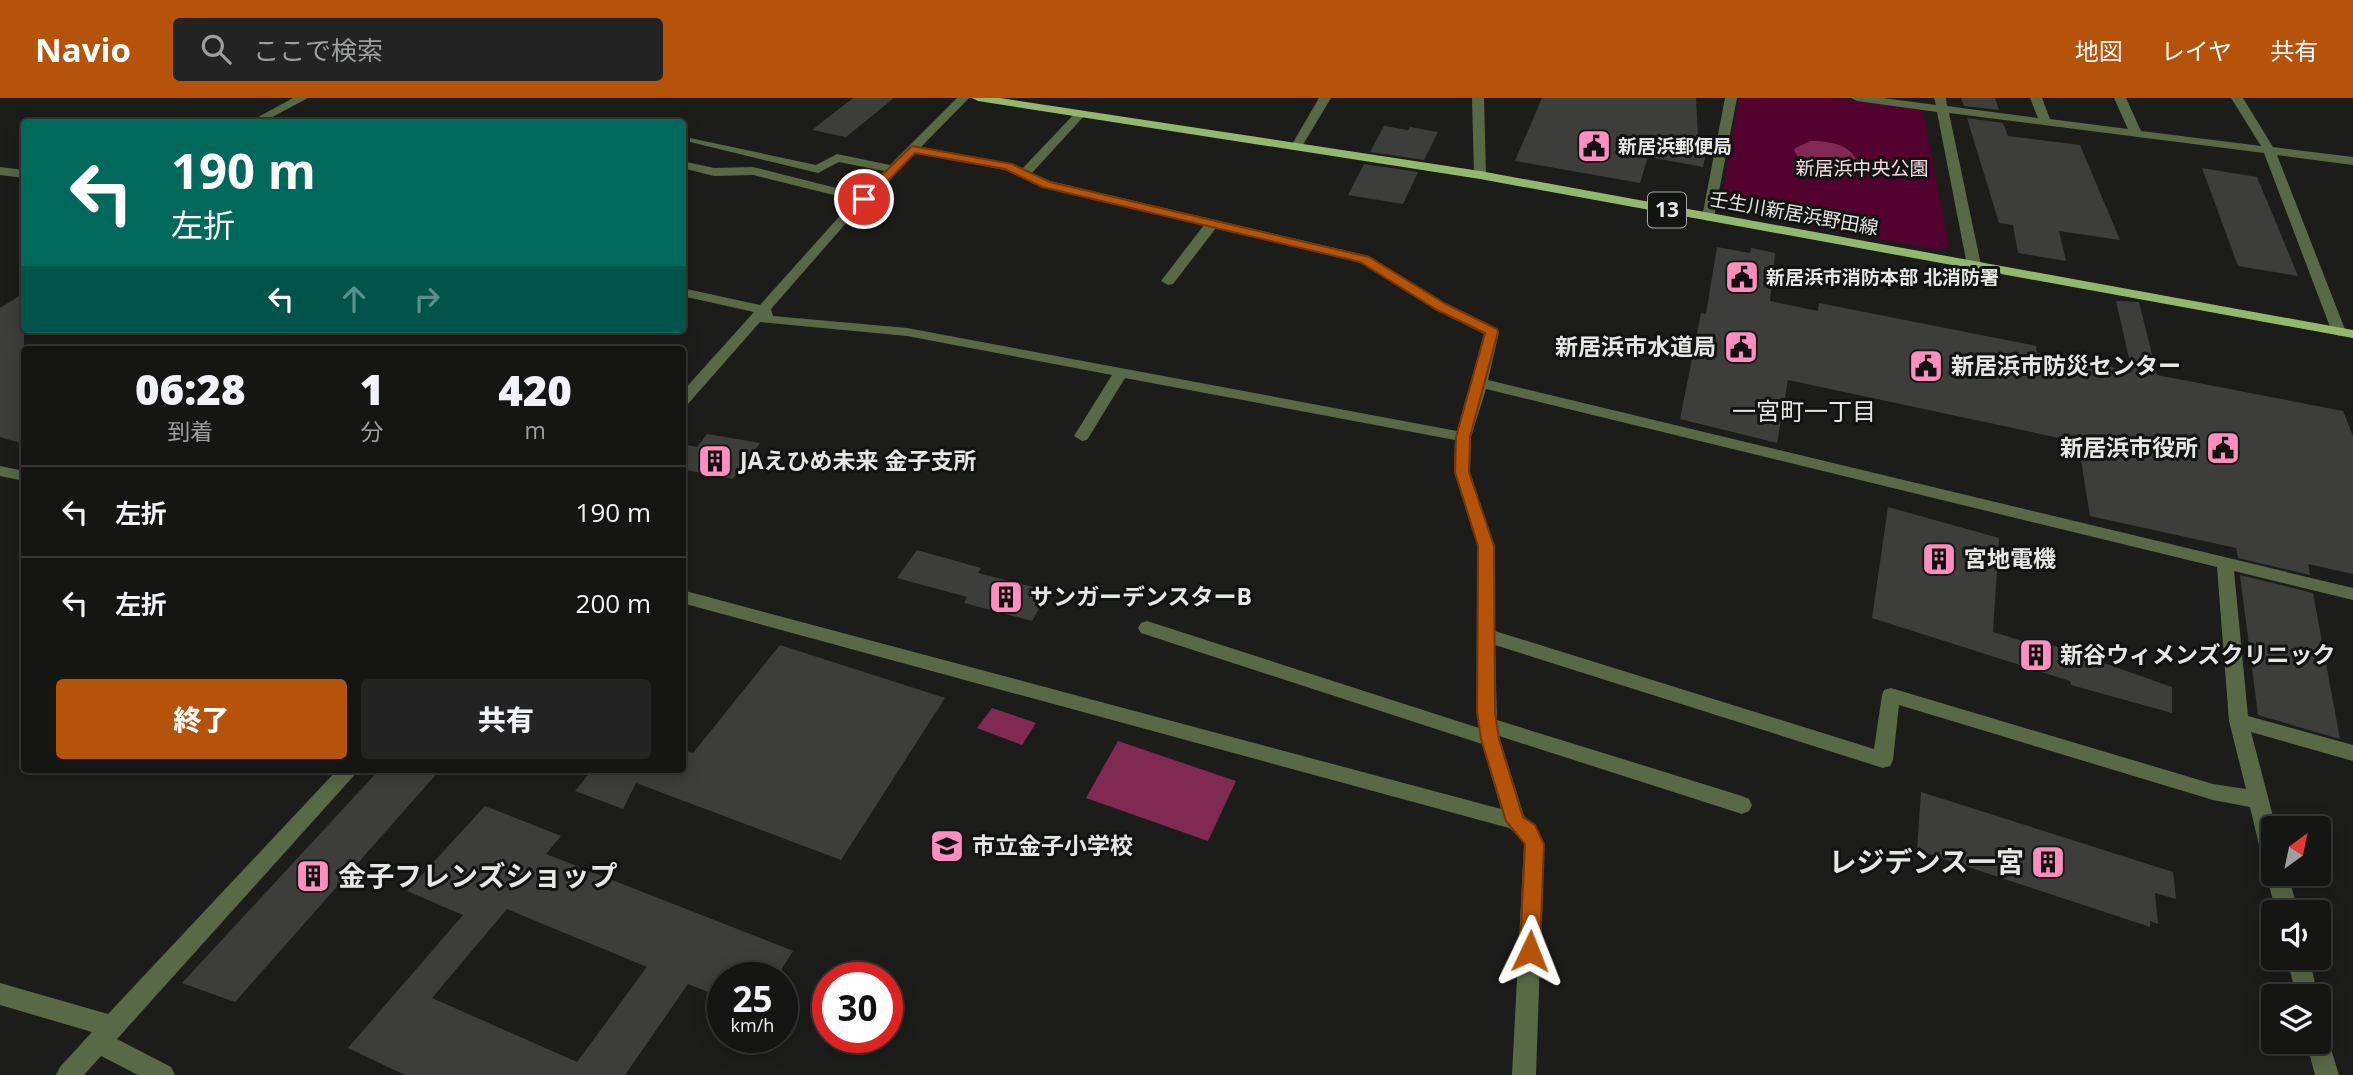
<!DOCTYPE html>
<html lang="ja">
<meta charset="utf-8">
<style>
body{margin:0;font-family:"Open Sans","Noto Sans JP",sans-serif;background:#222322;color:#f1f3f6;height:100vh;display:flex;flex-direction:column;font-size:26px;white-space:nowrap}
*{box-sizing:border-box;margin:0}
p{font-size:23px;color:#9d9fa0}
.icon{flex:none;width:38px;height:38px;fill:none;stroke:currentColor;stroke-width:2;stroke-linecap:round;stroke-linejoin:round}
.map{position:relative;flex:1;overflow:hidden}
.drawer{position:absolute;left:21px;top:248px;width:665px;height:427px;display:flex;flex-direction:column;background:#151614;border-radius:7px;box-shadow:0 4px 18px #0003,0 0 0 2px #343534}
.drawer>*{flex:none}
.guide{position:absolute;left:21px;top:21px;width:665px;height:214px;border-radius:7px;box-shadow:0 4px 18px #0003,0 0 0 2px #343534;background:#00695c;color:#fff;overflow:hidden}
.needle{width:46px;rotate:33deg}
.fabs{position:absolute;left:2261px;top:718px;display:grid;gap:14px}
.fabs a{display:grid;place-items:center;width:70px;height:70px;border-radius:7px;background:#151614;box-shadow:0 4px 18px #0003,0 0 0 2px #343534;font-size:35px}
.speed{position:absolute;left:707px;top:864px;display:flex;gap:14px;font-size:35px;font-weight:700;text-align:center}
.speed>*{display:grid;place-content:center;width:91px;height:91px;border-radius:50%;background:#151614;box-shadow:0 4px 18px #0003,0 0 0 2px #343534;line-height:1}
.speed small{font-size:18px;font-weight:400}
.speed .limit{border:10px solid #d22;background:#fff;color:#111}
.pin{position:absolute;display:grid;place-items:center;width:60px;height:60px;color:#fff;margin:-30px;border:4px solid #fff;border-radius:50%;box-shadow:0 2px 7px #0007}
.me{position:absolute;width:77px;margin:-38px;rotate:2deg;stroke-linejoin:round;filter:drop-shadow(0 0 5px #0008)}
.turn{display:flex;align-items:center;gap:24px;height:147px;padding:0 35px;font-size:32px}
.turn .icon{width:91px;height:91px;stroke-width:2.5}
.turn b{display:block;font-size:49px;line-height:60px}
.lanes{display:flex;align-items:center;height:66px;padding:0 35px;background:#0003;justify-content:center;gap:35px;direction:ltr}
.lanes .off{opacity:.35}
.eta{display:flex;justify-content:space-evenly;align-items:center;height:119px;text-align:center}
.eta b{font-size:42px;font-weight:800;line-height:49px}
.primary-button{display:flex;gap:14px;margin-top:auto;padding:14px 35px}
.primary-button a{flex:1;height:80px;border-radius:7px;background:#b45309;color:#fff;font-size:28px;font-weight:800;line-height:80px;text-align:center}
.primary-button a+a{background:#222322;color:#f1f3f6}
ul{padding:0;list-style:none}
li{display:flex;align-items:center;gap:21px;height:91px;padding:0 35px;border-top:2px solid #343534}
li div{flex:1}
li b{display:block;font-size:26px}
li em{font-style:normal}
header{display:flex;align-items:center;gap:42px;box-sizing:border-box;height:98px;padding:0 35px;background:#b45309;color:#fff}
header strong{font-size:33px}
nav{display:flex;gap:38px;margin-inline-start:auto;font-size:24px}
.search{width:490px;height:63px;background:#222322;display:flex;align-items:center;gap:18px;box-sizing:border-box;padding:0 24px;border-radius:7px;color:#9d9fa0;font-size:26px}
.map>svg:first-child{display:block}
.green{fill:#530230}
.water{fill:#802953}
.building{fill:#3d3e3c;fill-rule:evenodd}
.lines{fill:none;stroke-linecap:round;stroke-linejoin:round}
.minor{fill:#586946;fill-rule:evenodd}
.major{fill:#93b76d;fill-rule:evenodd}
.route{fill:#b45309;stroke:#753606;stroke-width:2}
.labels{text-anchor:middle;stroke-width:6;stroke-linejoin:round;paint-order:stroke}
.far-poi-label{font-size:19px;font-weight:bold;fill:#e5e6e5;stroke:#121411;text-anchor:start}
.far-park-label{font-size:19px;fill:#f6dbe5;stroke:#121411}
.far-street-label{font-size:19px;fill:#e5e6e5;stroke:#121411}
.shield{fill:#121411;stroke:#a6a7a5;stroke-width:2}
.shield-label{font-size:21px;font-weight:bold;fill:#e5e6e5}
.poi-label{font-size:23px;font-weight:bold;fill:#e5e6e5;stroke:#121411;text-anchor:start}
.neighbourhood-label{font-size:24px;fill:#e5e6e5;stroke:#121411}
.near-poi-label{font-size:28px;font-weight:bold;fill:#e5e6e5;stroke:#121411;text-anchor:end}
</style>
<header>
<strong>Navio</strong>
<div class="search"><svg class="icon" aria-label="search" viewBox="0 0 24 24"><circle cx="10" cy="10" r="6"/><path d="M15 15l6 6"/></svg>ここで検索</div>
<nav><a>地図</a><a>レイヤ</a><a>共有</a></nav>
</header>
<div class="map">
<svg width="2353" height="977" viewBox="0 0 2353 977">
<rect width="100%" height="100%" fill="#1c1d1a"/>
<path class="green" d="M1739,0H1834L1914,10L1923,14L1949,149L1940,152L1725,113L1720,109Z"/>
<path class="water" d="M1810,43C1826,43 1848,45 1856,61L1854,66C1838,75 1800,72 1794,51Z
M992,610L1036,625L1022,647L977,630Z
M1118,643L1236,683L1208,743L1086,700Z"/>
<path class="building" d="M853,0H894L846,39L812,32Z
M1542,0H1696L1698,38L1709,40L1703,69L1648,59L1640,85L1515,63Z
M1961,0H1995L1999,12L1964,8Z
M1967,20L2003,25L2008,38L2080,47L2120,142L2059,133L2066,163L2018,155L2013,127L1999,125Z
M1384,28L1408,32L1410,29L1438,34L1424,62L1370,54Z
M1364,66L1418,74L1403,106L1348,97Z
M2202,70L2257,79L2298,178L2238,168Z
M1717,149L1750,155L1751,150L1775,155L1770,203L1818,213L1819,205L2036,248L2037,255L2132,273L2116,203L2139,204L2157,277L2343,313L2353,338V476L2308,466L2310,477L2238,460L2236,450L2090,418L2078,344L1788,282L1777,345L1680,321L1701,215L1706,216Z
M24,195V346L0,339V210Z
M707,336L760,345L733,381L682,371V346L697,349Z
M1888,409L1999,440L1993,534L2049,551V546L2172,589V615L2071,587L2070,583L1872,520Z
M917,452L981,470L978,475L1049,493L1032,523L964,505L967,499L897,480Z
M2240,477L2313,495L2340,641L2258,617Z
M780,547L945,600L841,762L636,685L623,711L575,693L592,672H682V651L693,655Z
M379,672H440L235,904L182,885Z
M1921,694L2173,774L2176,801L2155,795L2158,826L2150,823V829L1917,752Z
M485,708L561,738L546,756L793,853L776,880H723V900L688,886L625,977H405L348,950L463,817L407,793ZM507,811L647,869L577,964L432,900Z"/>
<g class="lines">
<path class="minor" d="M293,0H308L263,24H249Z
M957,0H969L921,49L1008,65L1022,71L1077,13H1085V17L1032,75L1050,83L1369,158L1446,206L1497,231L1499,234L1488,282L2353,490V502L2234,473L2248,618L2353,647V663L2251,634L2276,730H2273V775H2288L2298,814H2276L2266,775L2270,768L2266,766L2262,760L2250,709L2213,702L1899,607L1893,662L1890,668L1883,670L1495,547L1497,622L1742,698L1749,701L1752,707L1749,713L1742,716L1499,638L1524,718L1535,727L1544,746L1536,977H1512L1524,746L1520,739L1509,730L682,505V492L1501,711L1482,646L1141,535L1138,530L1141,525L1147,523L1479,630L1478,448L1454,374L1455,342L1125,280L1087,342L1082,343L1074,338L1112,277L907,238L760,224L687,307L682,309V294L754,214L682,198V190L760,207L854,102L753,77L714,78L682,70V63L714,70L753,69L860,96L884,73L839,64L818,75L690,44V40L816,67L837,56L890,67ZM915,55L1005,72L1042,89L1204,127L1161,183L1168,187L1173,186L1216,130L1359,164L1436,212L1484,236L1457,333L907,230L773,218L771,211L847,124ZM1486,291L2217,469L2229,623L2246,691L2213,686L1891,590L1884,592L1882,597L1874,651L1495,533L1494,448L1470,374L1471,339Z
M1319,0H1331L1301,50H1293L1291,48Z
M1472,0H1484L1486,77L1480,81L1474,77Z
M1725,0H1737L1714,119L1708,123L1702,119Z
M1851,0H1883L1936,7L1934,0H1946L1947,8L2038,20L2030,0H2042L2050,21L2128,31L2114,0H2126L2141,33L2261,48L2231,0H2243L2273,49L2353,59V67L2277,57L2346,234L2339,238L2332,234L2264,55L1949,15L1981,167L1974,171L1967,167L1937,14L1857,3Z
M0,69L24,72V80L0,77Z
M0,368L24,373V383L0,378Z
M337,672H359L117,941L171,969L175,977H138L101,958L84,977H56L60,969L92,934L0,907V885L108,916Z
M2287,859H2309L2318,898H2296Z
M2319,932L2326,935L2339,977H2315L2306,943H2319Z"/>
<path class="major" d="M972,0H1000L1480,73L2353,232V240L1480,81L978,3Z"/>
</g>
<path class="route" d="M912,48L1012,66L1050,84L1369,159L1446,206L1497,231L1498,234L1470,339L1469,374L1494,448L1495,614L1499,641L1523,719L1535,727L1544,746L1540,853L1537,860L1530,862L1523,860L1520,853L1525,746L1506,723L1481,641L1477,614L1478,448L1455,374L1456,339L1485,235L1437,212L1360,164L1042,89L1005,71L915,55L868,103H860V98Z"/>
<defs>
<g id="civic-square" transform="scale(1.75)"><rect x="-9" y="-9" width="18" height="18" rx="4" fill="#fe8ebe" stroke="#121411"/><path d="M-.6-6.5H3V-4.5H.6V-3L4-1V1h2V6H-6V1h2V-1L-.6-3ZM-1.2 2.5V6h2.4V2.5Z" fill="#111"/></g>
<g id="building-square" transform="scale(1.75)"><rect x="-9" y="-9" width="18" height="18" rx="4" fill="#fe8ebe" stroke="#121411"/><path d="M-4-6H4V6H1V3H-1V6H-4ZM-2.5-4.3h1.7v1.8h-1.7ZM.8-4.3h1.7v1.8H.8ZM-2.5-1h1.7V.8h-1.7ZM.8-1h1.7V.8H.8Z" fill="#111"/></g>
<g id="school-square" transform="scale(1.75)"><rect x="-9" y="-9" width="18" height="18" rx="4" fill="#fe8ebe" stroke="#121411"/><path d="M0-5L7-2L0 1L-7-2ZM-4 1L0 2.5L4 1V4Q0 6-4 4Z" fill="#111"/></g>
</defs>
<g fill-rule="evenodd">
<use href="#civic-square" x="1594" y="48"/>
<use href="#civic-square" x="1742" y="179"/>
<use href="#civic-square" x="1741" y="249"/>
<use href="#civic-square" x="1926" y="268"/>
<use href="#civic-square" x="2223" y="350"/>
<use href="#building-square" x="715" y="363"/>
<use href="#building-square" x="1939" y="461"/>
<use href="#building-square" x="1006" y="499"/>
<use href="#building-square" x="2036" y="557"/>
<use href="#school-square" x="947" y="748"/>
<use href="#building-square" x="2048" y="764"/>
<use href="#building-square" x="313" y="778"/>
</g>
<g class="labels">
<g class="far-poi-label">
<text x="1618" y="55">新居浜郵便局</text>
<text x="1766" y="186">新居浜市消防本部 北消防署</text>
</g>
<g class="far-park-label">
<text x="1862" y="77">新居浜中央公園</text>
</g>
<g class="far-street-label">
<text transform="translate(1794 115) rotate(10)" y="7">壬生川新居浜野田線</text>
</g>
<rect class="shield" x="1648" y="94.5" width="38" height="35" rx="5"/>
<g class="shield-label">
<text x="1667" y="119">13</text>
</g>
<g class="poi-label">
<text x="1716" y="257" text-anchor="end">新居浜市水道局</text>
<text x="1951" y="276">新居浜市防災センター</text>
<text x="2198" y="358" text-anchor="end">新居浜市役所</text>
<text x="740" y="371">JAえひめ未来 金子支所</text>
<text x="1964" y="469">宮地電機</text>
<text x="1030" y="507">サンガーデンスターB</text>
<text x="2060" y="565">新谷ウィメンズクリニック</text>
<text x="972" y="756">市立金子小学校</text>
</g>
<g class="neighbourhood-label">
<text x="1804" y="322">一宮町一丁目</text>
</g>
<g class="near-poi-label">
<text x="2024" y="774">レジデンス一宮</text>
<text x="338" y="788" text-anchor="start">金子フレンズショップ</text>
</g>
</g>
</svg>
<div class="fabs">
<a><svg class="needle" viewBox="-14 -14 28 28"><path d="M0-13l5 13h-10z" fill="#e53935"/><path d="M0 13l5-13h-10z" fill="#9d9fa0"/></svg></a>
<a><svg class="icon" aria-label="sound" viewBox="0 0 24 24"><path d="M4 9h4l5-4v14l-5-4H4zM17 9q2 3 0 6"/></svg></a>
<a><svg class="icon" aria-label="layers" viewBox="0 0 24 24"><path d="M12 4l9 5-9 5-9-5zM3 14l9 5 9-5"/></svg></a>
</div>
<div class="speed"><div>25<small>km/h</small></div><div class="limit">30</div></div>
<div class="pin" style="left:864px;top:101px;background:#d93025"><svg class="icon" aria-label="arrive" viewBox="0 0 24 24"><path d="M6 21V4h12l-3 4 3 4H6"/></svg></div>
<svg class="me" style="left:1530px;top:853px" viewBox="-20 -20 40 40"><path d="M0-17L14 15 0 8-14 15z" fill="#b45309" stroke="#fff" stroke-width="4"/></svg>
<div class="guide">
<div class="turn"><svg class="icon" aria-label="left" viewBox="0 0 24 24"><path d="M17 20v-9H6M10 6l-5 5 5 5"/></svg><div><b>190 m</b>左折</div></div>
<div class="lanes"><svg class="icon" aria-label="left" viewBox="0 0 24 24"><path d="M17 20v-9H6M10 6l-5 5 5 5"/></svg><svg class="icon off" aria-label="ahead" viewBox="0 0 24 24"><path d="M12 20V5M6 11l6-6 6 6"/></svg><svg class="icon off" aria-label="right" viewBox="0 0 24 24"><path d="M7 20v-9h11M14 6l5 5-5 5"/></svg></div>
</div>
<section class="drawer">
<div class="eta">
<div><b>06:28</b><p>到着</p></div>
<div><b>1</b><p>分</p></div>
<div><b>420</b><p>m</p></div>
</div>
<ul>
<li><svg class="icon" aria-label="left" viewBox="0 0 24 24"><path d="M17 20v-9H6M10 6l-5 5 5 5"/></svg><div><b>左折</b></div><em>190 m</em></li>
<li><svg class="icon" aria-label="left" viewBox="0 0 24 24"><path d="M17 20v-9H6M10 6l-5 5 5 5"/></svg><div><b>左折</b></div><em>200 m</em></li>
</ul>
<div class="primary-button"><a>終了</a><a>共有</a></div>
</section>
</div>
